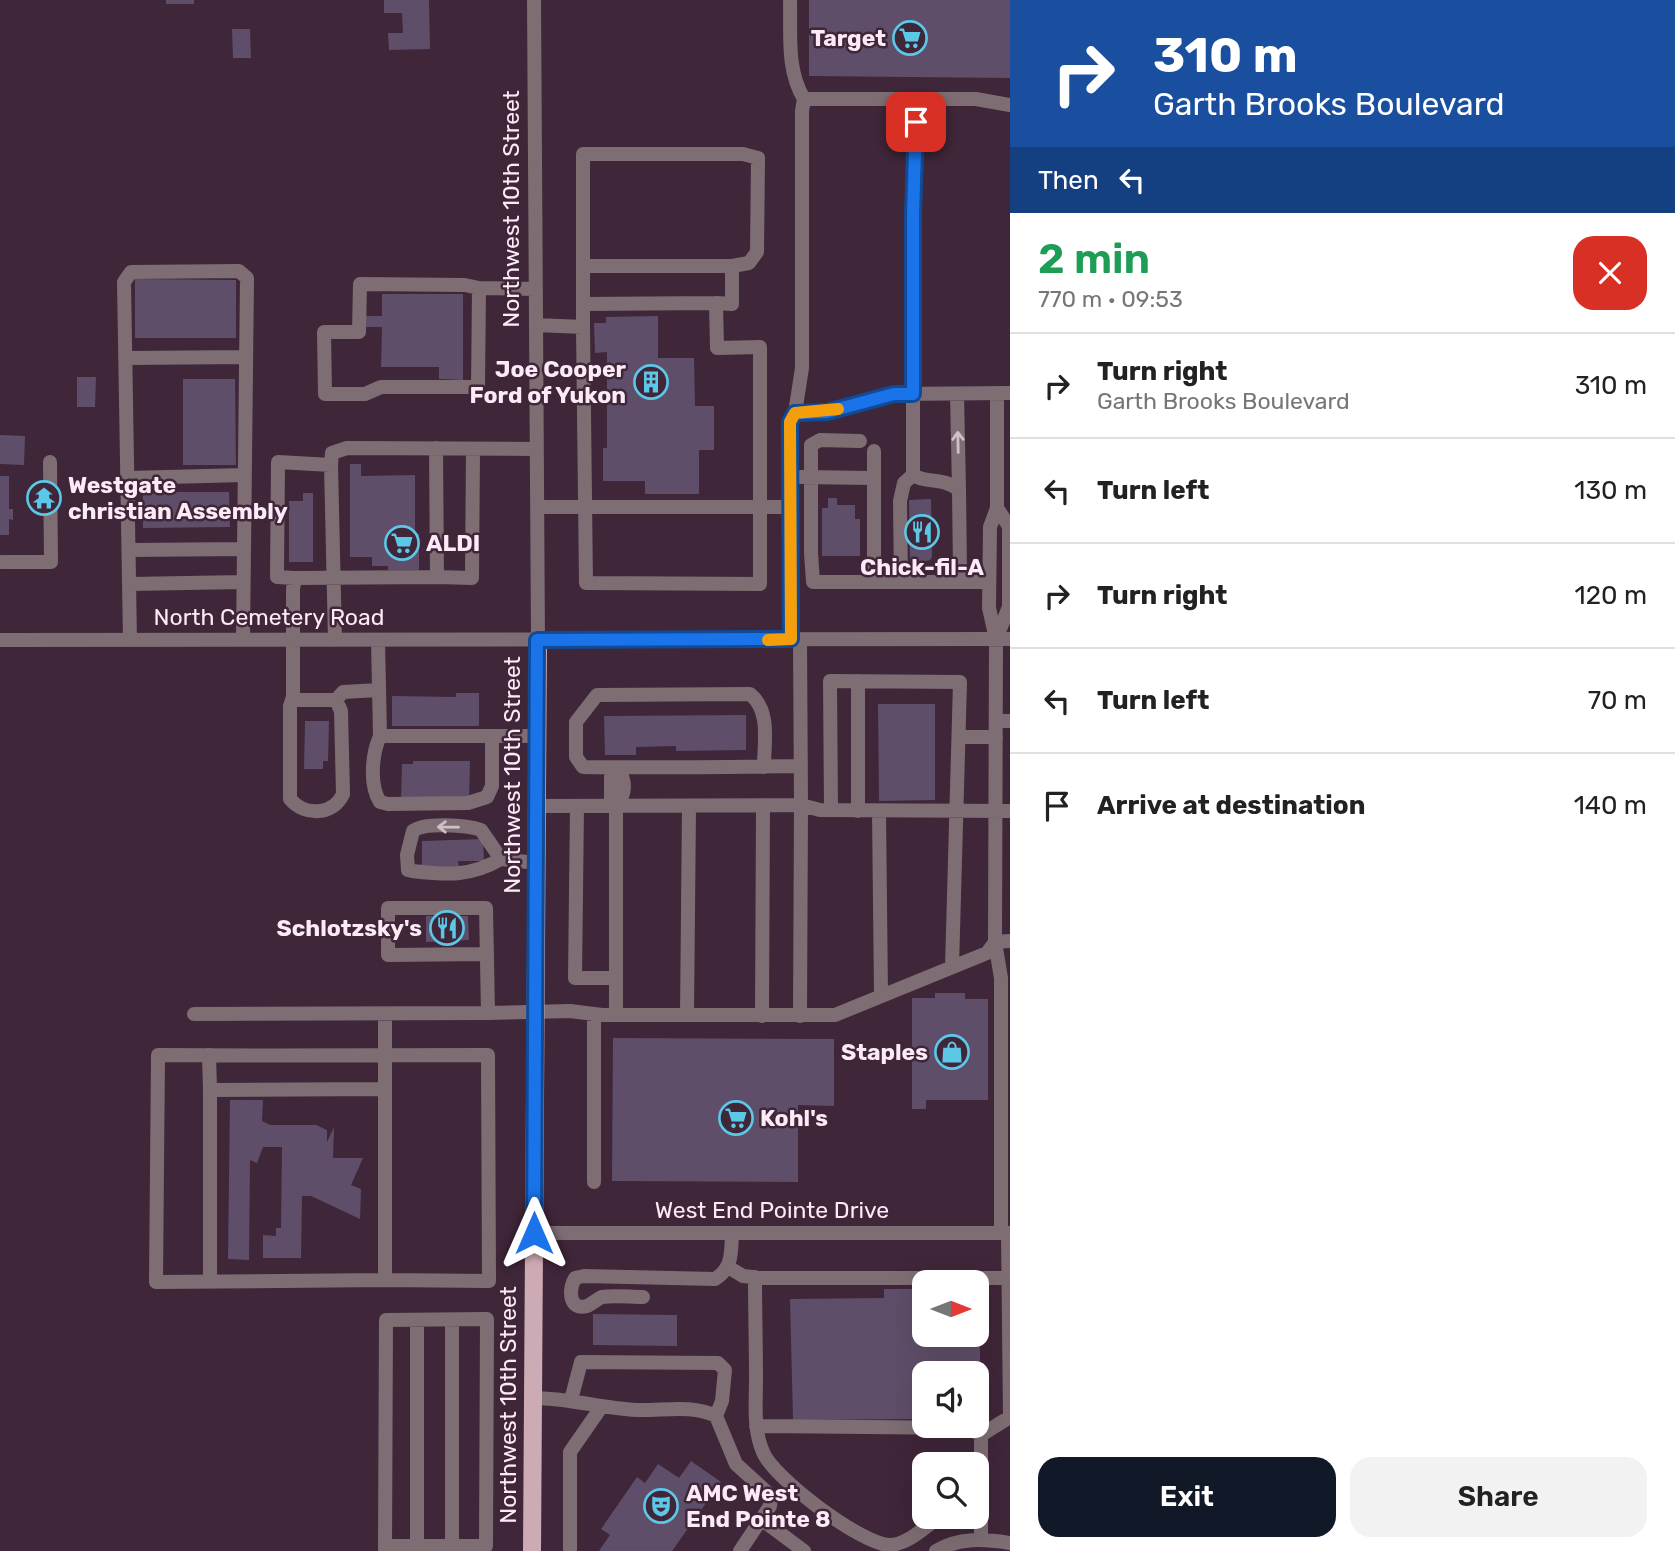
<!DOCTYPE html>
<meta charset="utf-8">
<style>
body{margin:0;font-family:Rubik,sans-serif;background:#f2f2f2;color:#222;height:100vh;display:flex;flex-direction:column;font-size:26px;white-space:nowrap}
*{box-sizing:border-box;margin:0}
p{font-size:23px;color:#767676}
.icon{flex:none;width:38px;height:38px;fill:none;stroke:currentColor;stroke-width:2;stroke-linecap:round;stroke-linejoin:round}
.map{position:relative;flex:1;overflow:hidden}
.drawer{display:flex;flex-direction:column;background:#fff;width:665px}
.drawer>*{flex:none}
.banner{background:#1a4fa0;color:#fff;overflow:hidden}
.needle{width:46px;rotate:90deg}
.tools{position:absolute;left:912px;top:1270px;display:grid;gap:14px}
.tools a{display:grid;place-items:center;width:77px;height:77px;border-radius:14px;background:#fff;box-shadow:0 7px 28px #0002;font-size:35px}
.pin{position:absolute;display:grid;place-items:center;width:60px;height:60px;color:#fff;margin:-30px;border-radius:14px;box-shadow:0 4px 10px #0006}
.me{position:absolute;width:77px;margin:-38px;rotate:0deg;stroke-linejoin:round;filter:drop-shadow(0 0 5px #0008)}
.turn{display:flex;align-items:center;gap:24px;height:147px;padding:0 28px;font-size:32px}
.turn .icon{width:91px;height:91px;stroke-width:2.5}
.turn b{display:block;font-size:49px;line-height:60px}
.then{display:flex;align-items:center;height:66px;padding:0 28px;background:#0003;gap:14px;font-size:26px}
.round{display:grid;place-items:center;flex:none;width:74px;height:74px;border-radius:21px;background:#f2f2f2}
.overview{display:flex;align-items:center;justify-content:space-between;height:119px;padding:0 28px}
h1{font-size:42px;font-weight:600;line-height:52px;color:#1e9e55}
.cta{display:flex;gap:14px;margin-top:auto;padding:14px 28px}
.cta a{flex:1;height:80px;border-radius:21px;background:#111827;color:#fff;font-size:28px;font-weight:600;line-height:80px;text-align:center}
.cta a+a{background:#f2f2f2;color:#222}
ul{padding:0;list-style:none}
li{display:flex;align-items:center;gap:21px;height:105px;padding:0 28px;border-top:2px solid #e0e0e0}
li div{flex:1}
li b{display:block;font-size:26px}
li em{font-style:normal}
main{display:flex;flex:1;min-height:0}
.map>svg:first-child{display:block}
.building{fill:#5f4e69}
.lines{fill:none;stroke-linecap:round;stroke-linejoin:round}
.minor{stroke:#7e6e73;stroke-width:14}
.major{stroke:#cdabb5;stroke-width:18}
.oneway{stroke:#d0bfc9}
.route-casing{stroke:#114b97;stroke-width:18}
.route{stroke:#1a73e8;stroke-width:12}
.slow{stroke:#f59e0b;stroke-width:12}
.labels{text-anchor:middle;stroke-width:5;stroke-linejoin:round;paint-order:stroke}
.poi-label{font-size:23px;font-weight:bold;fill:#fcebf7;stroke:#3f2639;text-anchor:end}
.street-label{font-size:23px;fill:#fcebf7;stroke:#3f2639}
</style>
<main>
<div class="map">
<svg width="1010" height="1551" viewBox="0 0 1010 1551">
<rect width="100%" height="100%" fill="#3f2639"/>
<path class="building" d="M166,0H194V4H166Z
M384,0H429L430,49L389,50L388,33H403L402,13H384Z
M809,0H1010V78L809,76Z
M232,29H250L251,58H233Z
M135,279L236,280V338H135Z
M382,294H463V380L439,379V367H381L382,327H366V316H382Z
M658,316V358H694L695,406H714V450H699V494H645V481H603V448H607V352L595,353L594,323H606V317Z
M77,377H96L95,407H77Z
M183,379H235L236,465H183Z
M0,435L25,436L24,465L0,464Z
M350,464H361V476L415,475V534H419V570H388V566H372V557H350Z
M0,476H9V509H13V520L9,519V535H0Z
M143,492H229L230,527L143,528Z
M303,493H313V562H289V501H303Z
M828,498H837V505H855V519H860V556H822V508H828Z
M931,499L932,557L930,560L918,563V566H910L909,500Z
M456,693H479V726H392V696L456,697Z
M878,704H935V800L879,801Z
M746,715V750L676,751V746L636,747V755H605L604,716Z
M305,721H329L328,761H323V769H304Z
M413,761H470L469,801H401L402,764H413Z
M483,839L484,861H458L459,867L422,868V841Z
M426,916H468L469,940L426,942Z
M935,993H965V999H988V1100H926V1109H912V998H935Z
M613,1038L834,1039V1106L798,1105V1182L612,1181Z
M230,1100H263L262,1121L270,1125H316L327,1130V1142L334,1127L333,1158H363L351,1185L361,1189L360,1219L311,1196H302L301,1258H263V1235L276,1236V1228H281L282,1147H263L257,1163L250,1160L249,1260L228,1259Z
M884,1289H919V1299H924V1335H976V1298H979L981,1418H976V1374H924V1419L793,1420L790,1299L884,1298Z
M593,1314L677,1315V1346L593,1345Z
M691,1461L721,1482L672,1551H599L610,1535L601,1529L637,1477L645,1483L658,1464L679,1478Z"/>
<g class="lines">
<path class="minor" d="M534,0L538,640
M790,0C791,34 786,69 804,99H976L1010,105
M583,266H732
M479,288L478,387H381L365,394H325L324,332H359L360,284L465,285L479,288L536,289
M583,304V154H743L758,158L757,252L749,263L732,266V304L716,303
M536,325L583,327L586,583L760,584V347L717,348L716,303L583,304V327
M126,358L246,357
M997,393V508L990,527L989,608L996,639L995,942L1010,941
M957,394L959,490
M795,413L802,368V111L804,99
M860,441L820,440L811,445V553L813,582H989
M436,448L437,577L472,578L473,449
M874,451V581
M331,465L335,640
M913,475V214L916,99
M913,475C926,484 941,476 959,490L960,572L964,581
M801,477L873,478
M128,478L244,475
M537,507H791
M129,550L244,549
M2,562H51L50,462
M295,578L437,577
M901,581L900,501L904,483L913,475
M130,584L243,582
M791,639L790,422L795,413L827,412L894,394L1010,393
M800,639L801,805L820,810L1010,811
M996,639L1009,607V526L997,508
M0,640L1010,639
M130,640L124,282L131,272L239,271L247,278L243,640
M378,640L380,736H537
M858,681V811
M292,700H336L341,711L343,794C334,815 305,817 290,799V706L293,697V589L295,578L277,577L278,462L331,465L332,453L347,448L536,449
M336,700L343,692L379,690
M996,721H1010
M380,736C372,754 369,785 380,802L388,804L468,803L487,797L492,786V736
M959,737H996
M764,767C764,742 771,711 750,694L597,695L576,722V757L583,767C655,768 728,767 801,766
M618,768C626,781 626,794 616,806L611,798V777Z
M536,806L801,805L800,1016
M577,806L575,978H616V1015
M831,810L830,681L960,682L952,967
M879,811L881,996
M501,859C470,877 447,875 412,871L408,870L407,855L413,831C424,822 467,825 481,830L501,859L536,863
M995,942L1001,978V1233
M487,954L388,955V908H486L488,1013L570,1011L602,1015H835L987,953L995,942
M616,978V806
M194,1014L488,1013
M385,1014C385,1102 385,1191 385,1280L156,1282L158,1055C268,1056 378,1055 488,1055L489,1281L385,1280
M594,1014V1182
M687,1015L689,806
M762,1016L763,806
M209,1055L210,1090
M534,1233H1010
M728,1267L743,1276L761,1278H1010
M755,1277C755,1311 756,1345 756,1379C756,1402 753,1430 763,1452C773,1478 861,1544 889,1545C907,1545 925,1527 939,1517
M210,1281V1090L385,1089
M643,1297C630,1297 614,1295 602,1297C597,1299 592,1304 587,1306C568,1311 569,1289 575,1278L584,1276L715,1279C733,1268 731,1252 732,1233
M417,1320V1546
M533,1398C568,1398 601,1408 636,1410C663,1411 691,1404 716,1416L736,1464L771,1496L770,1506L740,1551
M571,1400L581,1362L718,1363L725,1370L722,1401L716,1416
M756,1426L968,1428L981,1435
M761,1519L804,1551
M981,1539V1435L1010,1417L1008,1233
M452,1546V1320
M385,1551L386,1320L487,1319L486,1546H385
M570,1551V1452L602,1406
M936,1551C959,1537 984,1539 1010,1543"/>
<path class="major" d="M532,1551L538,640"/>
</g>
<defs><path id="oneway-shaft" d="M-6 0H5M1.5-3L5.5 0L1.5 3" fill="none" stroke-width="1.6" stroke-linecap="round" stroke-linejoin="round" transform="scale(1.75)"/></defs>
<g class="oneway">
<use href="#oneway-shaft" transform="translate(958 442) rotate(-91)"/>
<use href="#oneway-shaft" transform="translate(448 827) rotate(-179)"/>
</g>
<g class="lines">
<g class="route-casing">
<path id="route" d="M534,1233L537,640L791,639L790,422L795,413L827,412L894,394H913V214L916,122"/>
</g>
<use href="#route" class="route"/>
<path class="slow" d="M768,640L791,639L790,422L795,413L838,409"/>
</g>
<defs>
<g id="supermarket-ring" transform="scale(1.75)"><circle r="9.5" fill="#3f2639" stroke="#5cc7e7" stroke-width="1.5"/><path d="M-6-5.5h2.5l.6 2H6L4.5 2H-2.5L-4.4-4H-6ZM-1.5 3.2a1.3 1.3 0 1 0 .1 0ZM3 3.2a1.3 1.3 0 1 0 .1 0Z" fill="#5cc7e7"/></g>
<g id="building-ring" transform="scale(1.75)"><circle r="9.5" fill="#3f2639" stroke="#5cc7e7" stroke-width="1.5"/><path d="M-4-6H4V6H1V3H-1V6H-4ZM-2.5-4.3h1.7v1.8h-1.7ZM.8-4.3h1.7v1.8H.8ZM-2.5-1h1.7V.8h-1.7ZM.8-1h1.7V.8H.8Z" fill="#5cc7e7"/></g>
<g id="temple-ring" transform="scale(1.75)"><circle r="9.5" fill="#3f2639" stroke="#5cc7e7" stroke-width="1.5"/><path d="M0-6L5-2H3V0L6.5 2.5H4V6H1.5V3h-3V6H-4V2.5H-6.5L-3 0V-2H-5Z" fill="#5cc7e7"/></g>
<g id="restaurant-ring" transform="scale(1.75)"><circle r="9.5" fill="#3f2639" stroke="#5cc7e7" stroke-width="1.5"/><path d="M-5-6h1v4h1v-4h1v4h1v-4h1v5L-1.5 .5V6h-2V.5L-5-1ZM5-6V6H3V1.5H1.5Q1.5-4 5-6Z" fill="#5cc7e7"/></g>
<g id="shop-ring" transform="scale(1.75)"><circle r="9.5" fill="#3f2639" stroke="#5cc7e7" stroke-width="1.5"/><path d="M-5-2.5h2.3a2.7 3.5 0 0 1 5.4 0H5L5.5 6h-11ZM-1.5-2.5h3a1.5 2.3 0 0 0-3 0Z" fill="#5cc7e7"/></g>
<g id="theatre-ring" transform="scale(1.75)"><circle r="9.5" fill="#3f2639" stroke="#5cc7e7" stroke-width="1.5"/><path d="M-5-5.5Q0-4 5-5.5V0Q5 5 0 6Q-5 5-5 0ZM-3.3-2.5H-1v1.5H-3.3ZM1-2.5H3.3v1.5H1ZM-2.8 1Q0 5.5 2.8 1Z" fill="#5cc7e7"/></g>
</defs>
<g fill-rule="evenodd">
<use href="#supermarket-ring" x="910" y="38"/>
<use href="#building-ring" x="651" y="382"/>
<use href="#temple-ring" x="44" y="498"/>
<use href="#restaurant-ring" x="922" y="532"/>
<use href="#supermarket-ring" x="402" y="543"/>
<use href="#restaurant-ring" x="447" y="928"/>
<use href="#shop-ring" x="952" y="1052"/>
<use href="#supermarket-ring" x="736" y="1118"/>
<use href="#theatre-ring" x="661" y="1506"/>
</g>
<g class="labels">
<g class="poi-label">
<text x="886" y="46">Target</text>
<text x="626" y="377">Joe Cooper<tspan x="626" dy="26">Ford of Yukon</tspan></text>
<text x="68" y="493" text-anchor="start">Westgate<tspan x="68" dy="26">christian Assembly</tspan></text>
<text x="426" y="551" text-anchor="start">ALDI</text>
<text x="922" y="575" text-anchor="middle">Chick-fil-A</text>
<text x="422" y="936">Schlotzsky's</text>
<text x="928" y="1060">Staples</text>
<text x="760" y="1126" text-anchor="start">Kohl's</text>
<text x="686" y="1501" text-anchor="start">AMC West<tspan x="686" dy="26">End Pointe 8</tspan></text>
</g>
<g class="street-label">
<text transform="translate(511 209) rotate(-90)" y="8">Northwest 10th Street</text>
<text x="269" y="625">North Cemetery Road</text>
<text transform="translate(512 775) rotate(-90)" y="8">Northwest 10th Street</text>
<text x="772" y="1218">West End Pointe Drive</text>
<text transform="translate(508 1405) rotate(-90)" y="8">Northwest 10th Street</text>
</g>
</g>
</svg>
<div class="tools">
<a><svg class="needle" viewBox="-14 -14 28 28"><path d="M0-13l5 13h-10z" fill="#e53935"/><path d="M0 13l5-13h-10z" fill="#767676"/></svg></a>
<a><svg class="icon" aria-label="sound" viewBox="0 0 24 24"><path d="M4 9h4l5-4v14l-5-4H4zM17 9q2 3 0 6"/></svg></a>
<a><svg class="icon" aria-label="search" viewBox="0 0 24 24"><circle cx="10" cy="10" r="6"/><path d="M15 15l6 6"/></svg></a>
</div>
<div class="pin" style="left:916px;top:122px;background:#d93025"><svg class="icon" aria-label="arrive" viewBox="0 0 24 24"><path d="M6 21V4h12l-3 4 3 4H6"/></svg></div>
<svg class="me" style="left:534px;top:1233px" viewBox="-20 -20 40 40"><path d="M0-17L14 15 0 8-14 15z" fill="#1a73e8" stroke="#fff" stroke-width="4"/></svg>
</div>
<section class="drawer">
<div class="banner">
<div class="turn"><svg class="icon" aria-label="right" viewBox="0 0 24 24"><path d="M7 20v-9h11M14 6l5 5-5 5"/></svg><div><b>310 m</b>Garth Brooks Boulevard</div></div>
<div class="then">Then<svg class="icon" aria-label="left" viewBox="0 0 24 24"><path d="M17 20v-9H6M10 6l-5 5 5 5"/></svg></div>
</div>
<div class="overview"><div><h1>2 min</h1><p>770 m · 09:53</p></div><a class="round" style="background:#d93025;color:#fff"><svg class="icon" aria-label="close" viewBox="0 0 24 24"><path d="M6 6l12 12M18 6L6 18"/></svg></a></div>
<ul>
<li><svg class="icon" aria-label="right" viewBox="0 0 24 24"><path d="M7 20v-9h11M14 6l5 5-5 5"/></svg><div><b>Turn right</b><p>Garth Brooks Boulevard</p></div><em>310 m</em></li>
<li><svg class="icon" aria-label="left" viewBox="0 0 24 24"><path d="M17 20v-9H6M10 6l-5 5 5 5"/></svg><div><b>Turn left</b></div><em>130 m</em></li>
<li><svg class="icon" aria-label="right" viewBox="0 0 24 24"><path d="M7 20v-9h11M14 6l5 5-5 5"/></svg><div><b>Turn right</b></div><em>120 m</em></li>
<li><svg class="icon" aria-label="left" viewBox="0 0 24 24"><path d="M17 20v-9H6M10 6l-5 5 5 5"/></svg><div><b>Turn left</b></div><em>70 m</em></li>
<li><svg class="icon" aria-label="arrive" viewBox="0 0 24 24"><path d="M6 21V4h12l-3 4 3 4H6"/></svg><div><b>Arrive at destination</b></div><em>140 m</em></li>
</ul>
<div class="cta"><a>Exit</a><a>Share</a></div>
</section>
</main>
